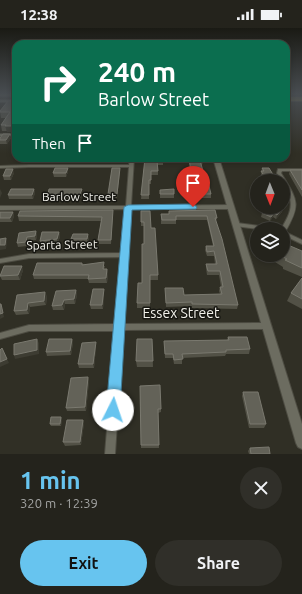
<!DOCTYPE html>
<meta charset="utf-8">
<style>
body{margin:0;font-family:Ubuntu,sans-serif;background:#302f29;color:#f1f3f6;height:100vh;display:flex;flex-direction:column;font-size:15px;white-space:nowrap}
*{box-sizing:border-box;margin:0}
p{font-size:13px;color:#a3a4a3}
.icon{flex:none;width:22px;height:22px;fill:none;stroke:currentColor;stroke-width:2;stroke-linecap:round;stroke-linejoin:round}
.map{position:relative;height:426px;overflow:hidden}
.side{display:flex;flex-direction:column;background:#24231c;flex:1}
.side>*{flex:none}
.banner{position:absolute;left:12px;top:12px;width:278px;height:122px;border-radius:12px;box-shadow:0 2px 6px #0003,0 0 0 1px #41403b;background:#0b6e4f;color:#fff;overflow:hidden}
.needle{width:26px;rotate:179deg}
.fabs{position:absolute;left:250px;top:146px;display:grid;gap:8px}
.fabs a{display:grid;place-items:center;width:40px;height:40px;border-radius:50%;background:#24231c;box-shadow:0 2px 6px #0003,0 0 0 1px #41403b;font-size:20px}
.pin{position:absolute;display:grid;place-items:center;width:34px;height:34px;color:#fff;margin:-41px -17px;border-radius:50% 50% 50% 0;rotate:-45deg;box-shadow:0 0 4px #0007}
.pin .icon{rotate:45deg}
.me{position:absolute;width:44px;margin:-22px;rotate:4deg;stroke-linejoin:round;filter:drop-shadow(0 0 3px #0008)}
.turn{display:flex;align-items:center;gap:14px;height:84px;padding:0 20px;font-size:18px}
.turn .icon{width:52px;height:52px;stroke-width:2.5}
.turn b{display:block;font-size:28px;line-height:34px}
.then{display:flex;align-items:center;height:38px;padding:0 20px;background:#0003;gap:8px;font-size:15px}
.round{display:grid;place-items:center;flex:none;width:42px;height:42px;border-radius:21px;background:#302f29}
.headline{display:flex;align-items:center;justify-content:space-between;height:68px;padding:0 20px}
h1{font-size:24px;font-weight:700;line-height:30px;color:#67c4ef}
.cta{display:flex;gap:8px;margin-top:auto;padding:8px 20px}
.cta a{flex:1;height:46px;border-radius:24px;background:#67c4ef;color:#111;font-size:16px;font-weight:700;line-height:46px;text-align:center}
.cta a+a{background:#302f29;color:#f1f3f6}
.status{display:flex;justify-content:space-between;align-items:center;height:28px;padding:0 20px;background:#24231c;direction:ltr}
.status svg{height:11px;fill:currentColor}
.map>svg:first-child{display:block}
.lines{fill:none;stroke-linecap:round;stroke-linejoin:round}
.minor-casing{stroke:#4d4c42;stroke-width:2}
.tertiary-casing{stroke:#4d4c42;stroke-width:2}
.trunk-casing{stroke:#4d4c42;stroke-width:2}
.minor{fill:#6c6c60;fill-rule:evenodd}
.tertiary{fill:#6c6c60;fill-rule:evenodd}
.trunk{fill:#898347;fill-rule:evenodd}
.wall{fill:#525146}
.shaded-wall{fill:#3d3c32}
.building{fill:#636258;stroke:#7a796f}
.route{fill:#67c4ef;stroke:#437f9b}
.labels{text-anchor:middle;stroke-width:3;stroke-linejoin:round;paint-order:stroke}
.street-label{font-size:12px;fill:#f3f2eb;stroke:#171712}
.near-street-label{font-size:14px;fill:#f3f2eb;stroke:#171712}
</style>
<div class="status"><b>12:38</b><svg viewBox="0 0 49 12"><path d="M0 12V9h3v3zM5 12V6h3v6zM10 12V3h3v9zM15 12V0h3v12zM26 1h20v11H26zM47 4h2v5h-2z"/></svg></div>
<div class="map">
<svg width="302" height="426" viewBox="0 0 302 426">
<rect width="100%" height="100%" fill="#302f25"/>
<g class="lines">
<g class="minor-casing">
<path id="minor" d="M0,72H16V74H0Z
M0,106H16V108H0Z
M130,130H134L131,178L230,177L233,179L230,181H131L123,296L267,295L270,296L271,298L270,300L267,301L123,302L115,426H105L115,303H29L0,311V305L29,297L116,296L121,229L29,230L0,235V231L29,226L122,225L126,181L0,182V178H126L129,139H29L0,140V138L29,137H129Z
M278,141H302V143H282L281,145C297,172 302,175 285,204L302,212V216L283,207V201H281C287,191 294,180 289,168C287,163 283,158 283,153H281L277,145Z
M237,195L268,199L271,201H257L235,198L234,197Z"/>
</g>
<g class="tertiary-casing">
<path id="tertiary" d="M213,130H219L302,396V421L298,419L296,415Z"/>
</g>
<g class="trunk-casing">
<path id="trunk" d="M0,66H16V68H0Z
M286,69H302V73H286Z"/>
</g>
<use href="#minor" class="minor"/>
<use href="#tertiary" class="tertiary"/>
<use href="#trunk" class="trunk"/>
</g>
<path class="wall" d="M16,73V104H7V103H2L1,97L6,90H1L0,83Z
M0,110H11L7,116H0Z
M31,130H46L45,132H32Z
M70,130H77L76,132H70Z
M145,130H163V137H158V147H151V156H149V171H141Z
M188,130H202L203,133L202,137H201L204,146L211,166V170H196L191,147Z
M262,140L277,153H263L261,147Z
M290,142H302V169L289,146Z
M68,144L66,149H54L53,145Z
M120,144L117,170H108V166Z
M14,145L11,152H4L3,148Z
M34,161L35,165L33,171H9L8,167Z
M160,162L174,166V170H160Z
M82,165L81,170L67,171L48,170V166Z
M283,180L282,184L276,191L273,189L270,193L261,189L262,185Z
M215,182L217,190L216,193L238,277L237,281L192,280V278L166,279L165,260L184,267L220,266L219,263L220,259H221L219,247H207L206,240V236H215L214,228H207L205,222L206,218H213L207,192H176V196H161V186H169V183Z
M141,183L151,200L158,247V252H150V280H137V275L142,255L144,216V198H141Z
M0,184H13L14,188L12,194H0Z
M113,186L111,216H99L98,212L101,193H19L18,188Z
M36,203L37,208L36,212L28,213L27,218L18,219L17,215Z
M59,204L60,208L58,215L41,217L40,213Z
M89,210L88,215L72,216L71,211Z
M302,223V249L283,241V239L275,234L277,227H283Z
M82,235V236L105,238L104,241H107L108,246L107,255H89L88,251H34L33,247Z
M23,242L20,252H2L0,248Z
M302,250V281L287,273L291,265Z
M76,262L77,267L75,276H65L64,282H53L52,278Z
M104,265L103,281H91L90,277Z
M17,267L47,268L46,277L30,279L29,286L16,287L14,283Z
M228,309L250,321L249,326H226L225,328L182,330V336H174L173,330H165L164,313L227,312Z
M72,311L73,315L71,327L47,328L46,324Z
M152,311L153,339H137L136,333Z
M96,319L94,340H79L78,336Z
M88,349L89,353L86,383H67L66,380Z
M140,358L161,381V384L158,385L159,420H141Z
M243,364L266,396L264,400H249L242,368Z
M61,389L62,391L61,398H51L50,396Z
M83,392L84,395L81,417L65,418L63,414Z
M250,420L270,426H249L248,423Z"/>
<path class="shaded-wall" d="M5,98H16V104H7Z
M10,106L11,110L7,116L6,112Z
M68,140V144L66,149V145Z
M120,140V144L117,170V166Z
M13,141L14,145L11,152L10,148Z
M0,161L2,165L0,170Z
M34,161L35,165L33,171L32,167Z
M82,161V165L81,170L80,166Z
M283,180L282,184L276,191L277,187Z
M13,184L14,188L12,194L10,190Z
M274,185L273,189L270,193L271,189Z
M36,203L37,208L36,212L35,208Z
M59,204L60,208L58,215L57,211Z
M88,206L89,210L88,215L87,211Z
M27,209L28,213L27,218L26,214Z
M6,210L7,214L6,221L0,222V217Z
M22,238L23,242L20,252L18,247Z
M107,241L108,246L107,255L106,250Z
M104,261V265L103,281L102,277Z
M76,262L77,267L75,276L74,271Z
M45,264L47,268L46,277L44,273Z
M64,272L65,276L64,282L62,277Z
M28,275L30,279L29,286L27,282Z
M1,276L2,280L4,289L0,291Z
M37,311L39,315V326L15,331L14,327Z
M72,311L73,315L71,327L70,323Z
M96,314V319L94,340L93,336Z
M2,320L9,335L0,339V334Z
M88,349L89,353L86,383L85,379Z
M61,389L62,391L61,398L60,396Z
M83,392L84,395L81,417L80,414Z"/>
<path class="building" d="M8,73H16V79L13,83H16V98H5L6,97H1L10,84H0V83Z
M3,106H10L6,112H0V110Z
M145,130H163V133H157L158,143H151V152H149V167H141Z
M189,130H202L203,133H200L204,146H206L211,166H197L191,143Z
M55,140H68L66,145H53Z
M112,140H120L117,166H108Z
M262,140H269L277,153H265L264,151H266L261,143H264Z
M6,141H13L10,148H3Z
M290,142H302V162Z
M11,161H34L32,167H8Z
M49,161H82L80,166L66,167L48,166Z
M174,161V166H160V162Z
M283,164L286,169L283,180L277,187L274,185L271,189L262,185L268,179H283Z
M113,182L111,212H98L102,189L18,188L20,183Z
M215,182L217,190H215L222,211L238,277L192,276V274L166,275L165,260H183L184,267L222,266L220,259H223L220,243H208L206,236H217L214,223L207,224L206,218H214L207,188H176V192H162L161,186H169V183Z
M141,183H150L151,200H155L158,247H150V275H137L138,255H142V216H144V194H141Z
M0,184H13L10,190H0Z
M36,203L35,208L27,209L26,214L17,215L19,205Z
M42,204H59L57,211L40,213Z
M73,206H88L87,211H71Z
M6,210L5,217H0V211Z
M288,217L302,223V240L285,232L287,231L279,227H283V221Z
M104,234L103,241H107L106,250L88,251L89,247H33L37,235H82V237Z
M4,238H22L18,247L0,248Z
M302,250V271L291,265Z
M93,261H104L102,277H90Z
M76,262L74,271L64,272L62,277L52,278L56,263Z
M45,264L44,273L28,275L27,282L14,283L17,267Z
M0,276H1L3,285L0,286Z
M228,309H247L250,321L226,322V324L182,326L183,331L174,332L173,326H165L164,313L229,312Z
M37,311V322L14,327V316Z
M49,311H72L70,323L46,324Z
M137,311H152L153,333H136Z
M96,314L93,336H78L82,315Z
M2,320L7,331L0,334V322Z
M88,349L85,379L66,380L71,350Z
M160,357L161,381H158L159,417H141L140,358Z
M243,364H258L266,396H250Z
M51,389H61L60,396H50Z
M67,392H83L80,414H63Z
M269,419L270,426H251L250,420Z"/>
<linearGradient id="sky" x2="0" y2="1"><stop stop-color="#1a1a14"/><stop offset="0.53" stop-color="#484d51"/><stop offset="1" stop-color="#484d51" stop-opacity="0"/></linearGradient>
<rect width="302" height="125" fill="url(#sky)"/>
<path class="route" d="M193,176L197,179L196,181L132,182L120,382L118,387L113,389L108,387L106,382L124,179L128,177Z"/>
<g class="labels">
<g class="street-label">
<text x="79" y="173">Barlow Street</text>
<text transform="translate(62 217) rotate(-1)" y="4">Sparta Street</text>
</g>
<g class="near-street-label">
<text x="181" y="290">Essex Street</text>
</g>
</g>
</svg>
<div class="fabs">
<a><svg class="needle" viewBox="-14 -14 28 28"><path d="M0-13l5 13h-10z" fill="#e53935"/><path d="M0 13l5-13h-10z" fill="#a3a4a3"/></svg></a>
<a><svg class="icon" aria-label="layers" viewBox="0 0 24 24"><path d="M12 4l9 5-9 5-9-5zM3 14l9 5 9-5"/></svg></a>
</div>
<div class="pin" style="left:193px;top:179px;background:#d93025"><svg class="icon" aria-label="arrive" viewBox="0 0 24 24"><path d="M6 21V4h12l-3 4 3 4H6"/></svg></div>
<svg class="me" style="left:113px;top:382px" viewBox="-20 -20 40 40"><circle r="19" fill="#fff"/><path d="M0-13L10 11 0 6-10 11z" fill="#67c4ef"/></svg>
<div class="banner">
<div class="turn"><svg class="icon" aria-label="right" viewBox="0 0 24 24"><path d="M7 20v-9h11M14 6l5 5-5 5"/></svg><div><b>240 m</b>Barlow Street</div></div>
<div class="then">Then<svg class="icon" aria-label="arrive" viewBox="0 0 24 24"><path d="M6 21V4h12l-3 4 3 4H6"/></svg></div>
</div>
</div>
<section class="side">
<div class="headline"><div><h1>1 min</h1><p>320 m · 12:39</p></div><a class="round"><svg class="icon" aria-label="close" viewBox="0 0 24 24"><path d="M6 6l12 12M18 6L6 18"/></svg></a></div>
<div class="cta"><a>Exit</a><a>Share</a></div>
</section>
